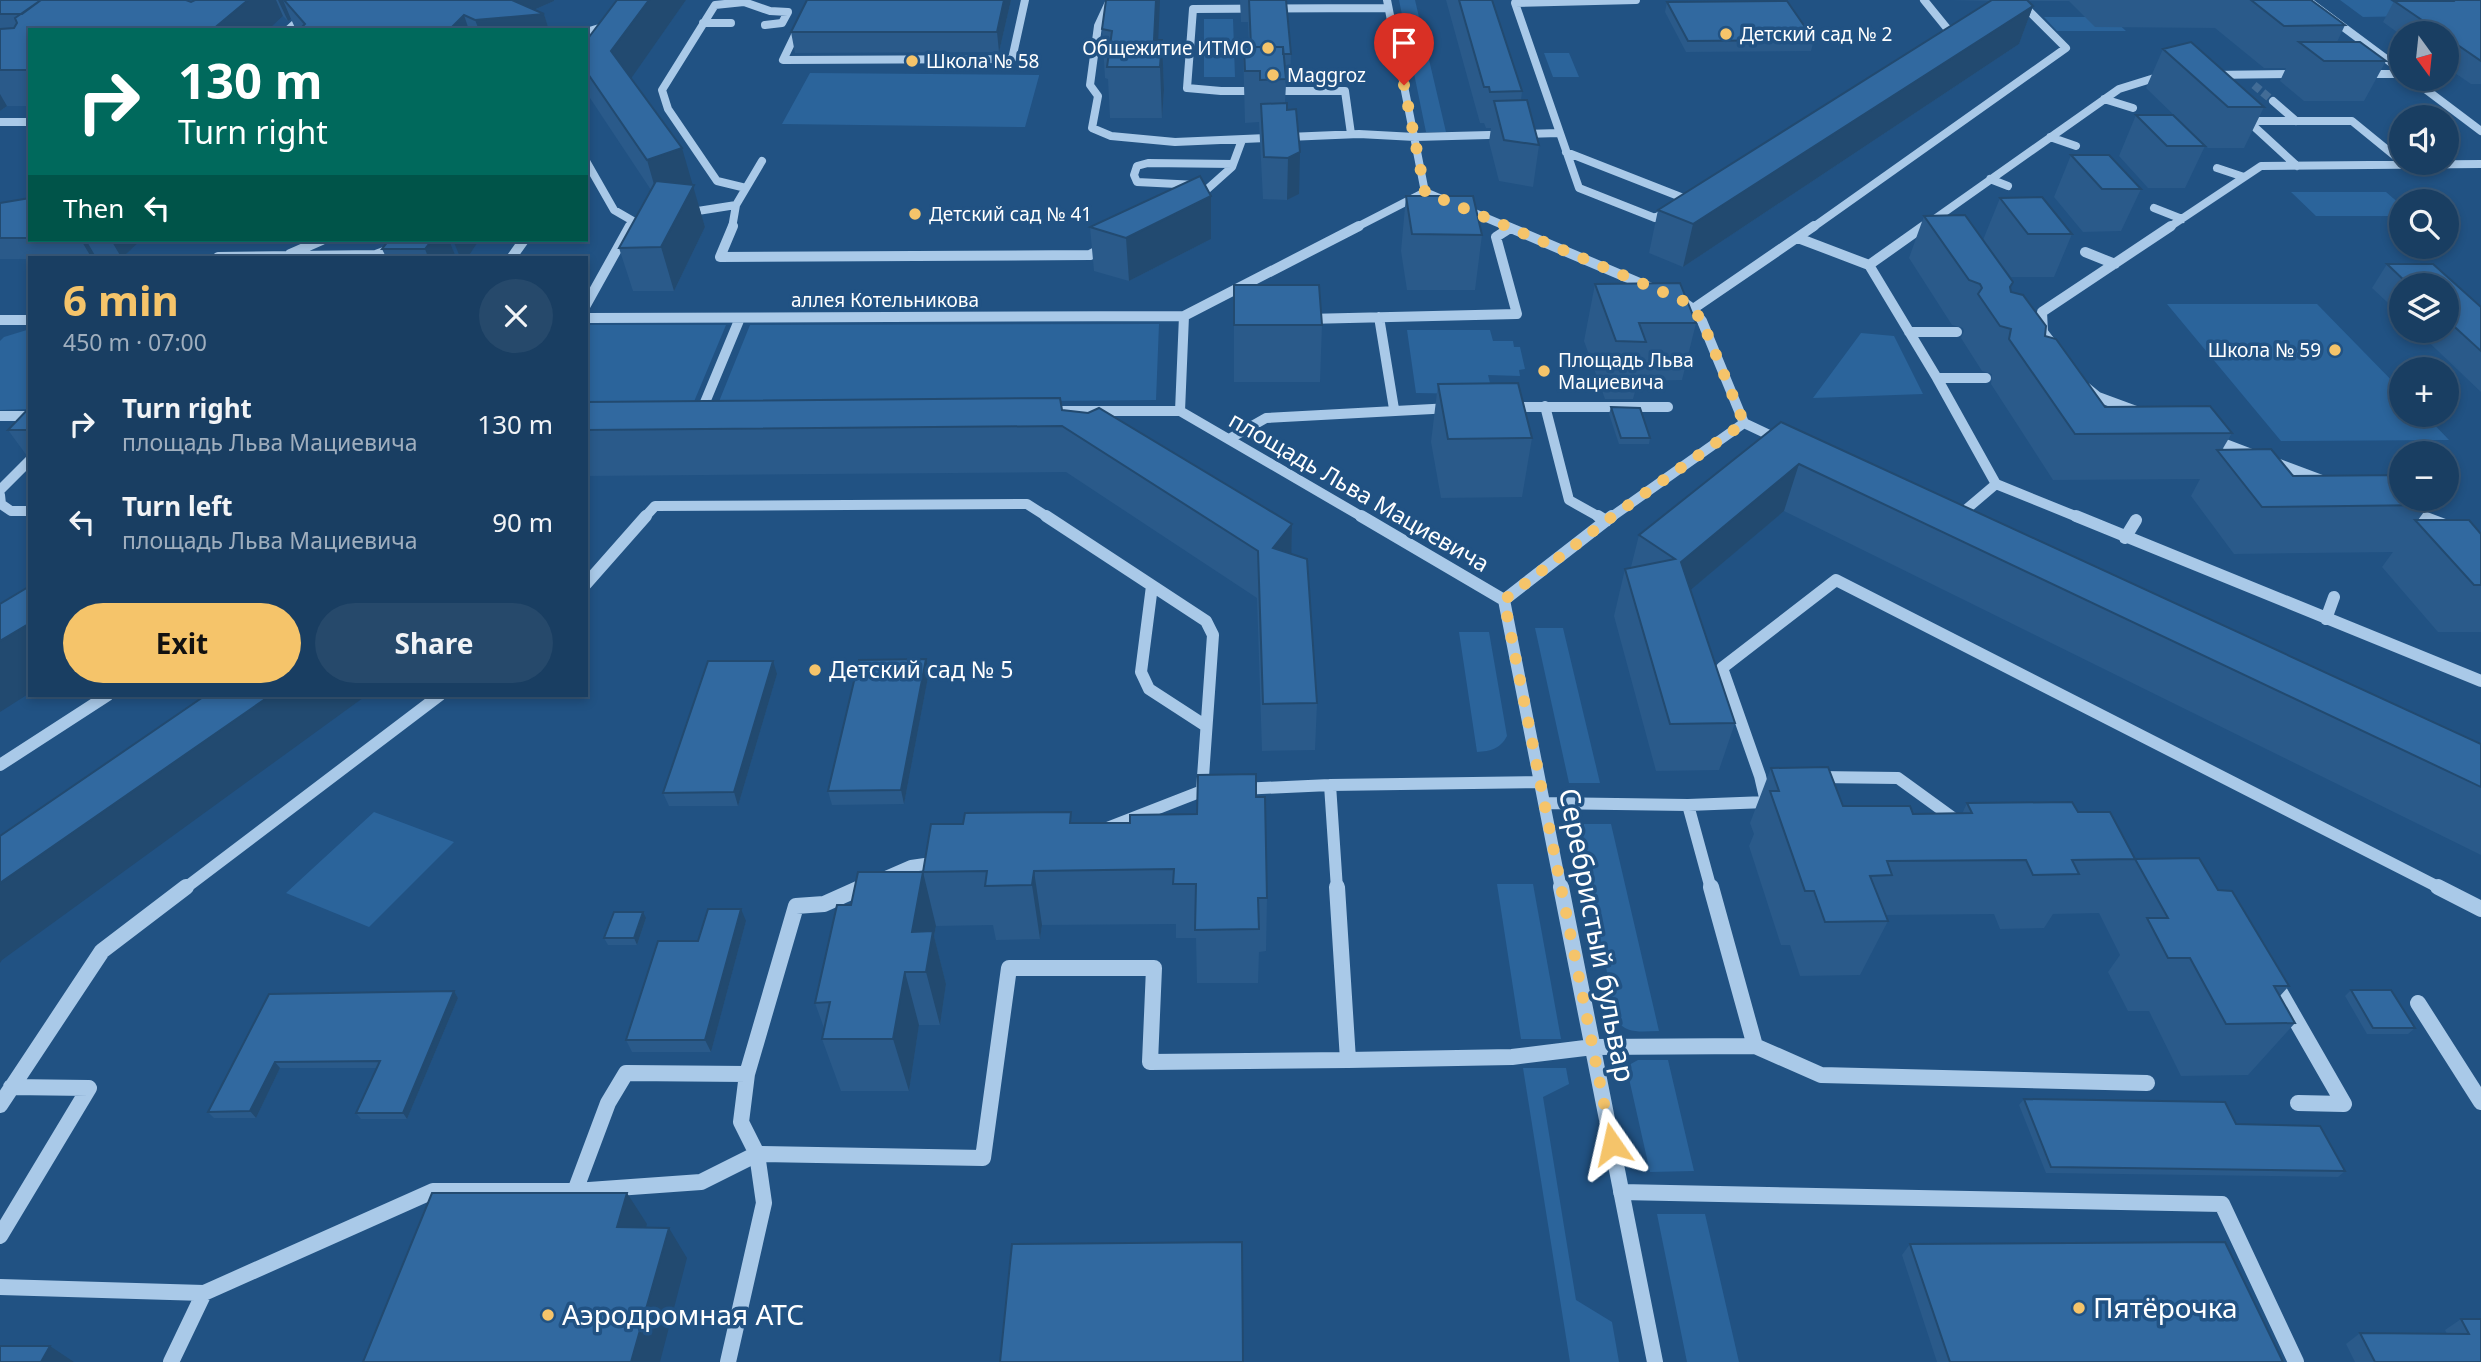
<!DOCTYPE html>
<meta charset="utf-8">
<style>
body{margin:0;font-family:"Noto Sans",sans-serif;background:#26496b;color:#f1f3f6;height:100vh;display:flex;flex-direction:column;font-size:26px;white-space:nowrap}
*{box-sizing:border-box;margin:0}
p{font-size:23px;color:#9faebe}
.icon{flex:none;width:38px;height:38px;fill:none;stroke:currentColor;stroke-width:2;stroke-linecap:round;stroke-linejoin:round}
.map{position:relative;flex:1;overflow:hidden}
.details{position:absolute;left:28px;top:256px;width:560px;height:441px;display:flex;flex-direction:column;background:#193e62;border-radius:0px;box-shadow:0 4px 10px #0003,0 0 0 2px #375777}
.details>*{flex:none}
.hud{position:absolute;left:28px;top:28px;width:560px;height:214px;border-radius:0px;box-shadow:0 4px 10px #0003,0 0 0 2px #375777;background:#00695c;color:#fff;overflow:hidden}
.needle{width:46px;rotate:165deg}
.fabs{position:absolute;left:2389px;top:21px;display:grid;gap:14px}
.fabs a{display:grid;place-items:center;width:70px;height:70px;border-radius:50%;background:#193e62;box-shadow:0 4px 10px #0003,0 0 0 2px #375777;font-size:35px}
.pin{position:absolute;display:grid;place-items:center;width:60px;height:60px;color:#fff;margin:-72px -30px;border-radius:50% 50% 50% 0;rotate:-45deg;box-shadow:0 0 7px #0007}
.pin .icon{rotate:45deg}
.me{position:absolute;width:77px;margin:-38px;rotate:349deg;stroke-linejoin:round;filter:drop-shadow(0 0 5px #0008)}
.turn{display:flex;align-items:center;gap:24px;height:147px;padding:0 35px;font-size:32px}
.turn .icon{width:91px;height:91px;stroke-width:2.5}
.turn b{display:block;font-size:49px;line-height:60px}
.then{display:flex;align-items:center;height:66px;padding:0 35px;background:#0003;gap:14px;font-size:26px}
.round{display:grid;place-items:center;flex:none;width:74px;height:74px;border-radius:37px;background:#26496b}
.head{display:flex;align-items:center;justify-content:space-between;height:119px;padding:0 35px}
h1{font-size:42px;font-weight:700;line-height:52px;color:#f5c46a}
.action{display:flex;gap:14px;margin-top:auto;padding:14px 35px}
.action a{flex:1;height:80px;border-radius:42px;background:#f5c46a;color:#111;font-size:28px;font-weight:700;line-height:80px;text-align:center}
.action a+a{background:#26496b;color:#f1f3f6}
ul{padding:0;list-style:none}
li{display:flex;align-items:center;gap:21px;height:98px;padding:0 35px}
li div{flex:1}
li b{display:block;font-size:26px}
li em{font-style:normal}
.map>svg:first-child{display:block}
.green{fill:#2b649b}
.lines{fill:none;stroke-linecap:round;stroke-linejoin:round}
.minor-tunnel{stroke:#426c96;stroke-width:8;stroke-dasharray:8 3.5;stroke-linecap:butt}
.minor-far3{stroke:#a9c9e8;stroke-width:8}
.minor-far2{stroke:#a9c9e8;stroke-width:10}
.minor-far1{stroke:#a9c9e8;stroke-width:12}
.minor{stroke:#a9c9e8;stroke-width:16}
.wall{fill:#2a5a8a}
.shaded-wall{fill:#224a70}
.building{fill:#3169a0;stroke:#224a70;stroke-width:2}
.route{stroke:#f5c46a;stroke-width:12;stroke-dasharray:0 21.6}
.poi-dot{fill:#f5c46a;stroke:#215283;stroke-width:2.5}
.labels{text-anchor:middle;stroke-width:7;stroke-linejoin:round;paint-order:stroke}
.far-poi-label{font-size:19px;fill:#fff;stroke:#215283;text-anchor:start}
.far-street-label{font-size:19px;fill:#fff;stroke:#215283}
.street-label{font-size:23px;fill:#fff;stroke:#215283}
.poi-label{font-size:23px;fill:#fff;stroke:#215283;text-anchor:start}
.near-street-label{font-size:28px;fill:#fff;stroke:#215283}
.near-poi-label{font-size:28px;fill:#fff;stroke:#215283;text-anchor:start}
</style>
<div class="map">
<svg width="2481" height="1362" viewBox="0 0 2481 1362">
<rect width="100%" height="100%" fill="#215283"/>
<path class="green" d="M1399,0H1415L1446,132H1426Z
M2340,0H2390L2414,16L2363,17Z
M2044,17H2111L2126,31H2057Z
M1204,19H1233L1235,77H1204Z
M1544,53H1569L1579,77H1553Z
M810,73L1039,75V76L1025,127L782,124Z
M2291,192H2386L2401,205V216H2316Z
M2167,304H2317L2401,390V415H2425L2449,440L2281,441Z
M1159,324L1156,400L718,404L750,325Z
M586,325H726L693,404L586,405Z
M30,329V409L0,410V341L4,337Z
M1407,330H1490L1493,341H1513L1514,347H1520L1525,369L1519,370L1520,376L1488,375L1490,383H1473L1474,394L1416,393Z
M1861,333L1894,336L1923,394L1813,398Z
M1535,628H1563L1600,783H1569Z
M1459,632H1489L1507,736C1500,749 1491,751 1477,752Z
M374,812L454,842L369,927L286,893Z
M1576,824H1611L1659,1031C1644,1031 1626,1035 1617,1020Z
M1497,884H1533L1561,1039H1521Z
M1638,1060H1668L1694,1171L1650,1172L1628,1074L1629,1065Z
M1523,1068H1566L1569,1084L1543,1097L1576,1300L1612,1322L1619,1362H1570Z
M1657,1214H1705L1739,1362H1687Z"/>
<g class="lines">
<path class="minor-tunnel" d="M2254,85L2273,101"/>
<path class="minor-far3" d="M812,0L783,60L1012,59L1025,0
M1110,0L1098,26L1090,85L1098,96L1092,128L1111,136L1175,142L1359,134L1415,137L1559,133
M1387,0L1425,192
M1636,0L1515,3L1579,188L1655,218L1669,210
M1924,0L1950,32L1943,40
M2307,0L2401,70
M703,23H731
M288,30L321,0
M586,32L606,26
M2364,74H2401
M2210,75L2297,74
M2412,79L2481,131
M2104,99L2133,108
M2273,101L2296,121
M0,122H30
M1351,134L1345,91H1221L1187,88L1193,9L1388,8
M2050,137L2076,146
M1566,152L1686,199
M586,161L614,210L633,221L629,228
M2297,166L2248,121H2352L2401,161
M2217,168L2244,177
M1990,179L2008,186
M1197,185L1137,182L1134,175L1137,166L1148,163L1233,164
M746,188L717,181L668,109L662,90L715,5L744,2L770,11L788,12L782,23L765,25
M1194,201L1232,167L1242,140
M2154,208L2182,219
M685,213L736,205L762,161
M732,228L736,205
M1355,228L1425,192L1510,228
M1812,228L2066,48L2018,0
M1922,228L2119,89L2164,75
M2168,228L2261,166L2481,164"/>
<path class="minor-far2" d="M733,226L720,257L1090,255L1107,246
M1359,226L1184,316L1180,411L1364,518
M1506,226L1682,301L1693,309L1702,321L1744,423L1610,518
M1924,226L1869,265L1937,378L1996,484L2080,518
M1798,238L1869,265
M2085,252L2115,264
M290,254L322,240
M218,257L376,255L392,249L400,240
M512,257L524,240
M586,305L630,226
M1693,309L1814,226
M1379,317L1394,409
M586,318L1184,316
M1307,319L1517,314L1496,237L1510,228
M0,320H30
M1909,332H1957
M2056,349L2043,332L2042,312L2171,226
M1937,378H1986
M2087,388L2098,397L2136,411
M1545,406L1569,500L1601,518
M1508,407H1668
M1056,411H1180
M701,412L740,318
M0,416H30
M1744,423L1782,441
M1229,439L1266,418L1451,408
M2212,439L2254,455
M2271,461L2327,482
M0,490L30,460
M0,495L1,504L11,511H30
M2406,511L2426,518
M644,518L655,506L1027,504L1049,518
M1956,518L1996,484"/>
<path class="minor-far1" d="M1046,516L1206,621L1213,635L1202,791
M1361,516L1504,600L1612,516
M1598,516L1606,521
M2076,516L2481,681
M2421,516L2445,525
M2125,538L2136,520
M586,584L646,516
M1152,586L1141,672L1149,689L1206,726
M1504,600L1561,889
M2326,619L2334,597
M0,765L108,695
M1818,777L1898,778L1960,823
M1240,789L1330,785
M1544,803L1688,805L1766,802L1760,776L1722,668L1836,580L2442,889
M1688,805L1711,889
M1107,828L1202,791H1211
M184,889L440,695
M858,889L911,866L939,862
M1337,889L1330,785L1540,782"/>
<path class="minor" d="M862,887L824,904L796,906L747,1074L741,1122L757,1154L983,1158L1009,968H1154L1150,1062L1348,1060
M1337,887L1348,1060L1512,1057L1593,1047L1755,1046L1821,1075L2147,1083
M1561,887L1655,1362
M1711,887L1755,1046
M2438,887L2481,909
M2274,982L2344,1104L2298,1103
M2418,1003L2481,1102
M0,1105L102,951L186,887
M575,1191L608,1103L626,1073L747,1074
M1621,1192L2222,1204L2296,1362
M0,1236L89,1088L11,1087
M0,1287L204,1293L171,1362
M204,1293L433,1191H575L701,1182L757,1154L764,1203L728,1362"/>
</g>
<path class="wall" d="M0,0L191,2L195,0H554V1L534,10L544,14L549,30H296L291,19L288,21L283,16L268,30H30V106H7L0,111Z
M686,0L631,78L692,184L705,227L674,291H633L619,248L651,190L588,95L586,89V41Z
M1011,0L999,52L795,53L791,32Z
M1240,0H1286L1291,54L1290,84H1286L1285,103L1299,194L1287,200L1263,199L1259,122L1245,123L1243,46H1249L1248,22H1241Z
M1446,0H1492L1522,91L1521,100L1539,145L1533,187L1499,181L1489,142L1491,128H1486L1484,123H1480Z
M1949,0H2311L2345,25L2337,42L2386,61L2364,101H2304L2280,81L2286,68H2264L2215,28L2095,27L2069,1H2028L2033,6L2019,44L1683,267L1649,253L1658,210L1991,1Z
M2481,0V84H2471L2446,67V33H2401V35L2383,22L2394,1Z
M1667,2L1814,40L1811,51L1686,52L1665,12Z
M1102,29L1162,40L1164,90L1162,118H1110L1108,79L1105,78Z
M2163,49L2264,107L2244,148H2208L2146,88Z
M2136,115L2205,146L2185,188H2148L2119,156Z
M2071,155L2141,189L2121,231L2083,232L2054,197Z
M1406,196L1482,235L1475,290H1407L1401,251Z
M30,198V240H141L123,257H30V259H0V203Z
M2000,198L2072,234L2054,277H2011L1983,240Z
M1924,216L2010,289L2011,292L2045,336L2105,407L2232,433L2222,450L2293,476L2429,505L2418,520L2481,534V632H2438L2382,567L2393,552L2234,554L2191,496L2200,479L2053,480L1991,384L1992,374L1982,371L1961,338L1964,331L1963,328L1952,325L1909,258Z
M1090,227L1211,239L1129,281L1094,271Z
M449,240L456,257H386L382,249Z
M2387,264H2433L2481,307V392L2417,331H2446V285H2401V315L2372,288Z
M1595,284L1696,323L1682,380L1638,381L1633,399H1605L1584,341Z
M1234,285L1322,325L1320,382H1234Z
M1438,384L1532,438L1522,497L1441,498L1431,442Z
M586,402L1062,410L1292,524L1291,554L1317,703L1315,750L1262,751L1257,598L1066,472L586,476Z
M30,407V460L8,430Z
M1611,407L1650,438L1649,444H1619L1609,414Z
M1781,422L2481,744V855L1784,511L1690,590L1735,723L1719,770L1656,771L1614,616L1625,569L1631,567L1639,535Z
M929,672L904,804L832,805L828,791Z
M777,674L738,806H669L663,793Z
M1771,768L1843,806L1913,814H1962L1967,803L2078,812L2135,859L2218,890L2289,986L2280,996L2295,1023L2248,1075L2181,1076L2149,1011H2128L2108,972L2120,955L2099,913L2053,914L2044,928L2000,929L1994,914L1886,915L1888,921L1860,975L1800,976L1790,945H1781L1749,846L1754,834L1750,823Z
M1256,797L1267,898L1266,951L1259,952L1258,983H1197L1196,938H1176V924L1042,925L1040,939L996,940L993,925L936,926L934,936L946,984L940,1025H919L909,1091H841L822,1039L824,1028L815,1003L923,872L1072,823H1130L1197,814Z
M646,918L637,945H608L604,938Z
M746,921L711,1052H632L626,1040L698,941Z
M2351,990L2415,1028L2408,1034H2367L2345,996Z
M454,991L458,998L407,1119H361L356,1113L377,1068H280L256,1118H214L208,1112L269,994Z
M2024,1099L2236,1124L2345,1171L2338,1177L2046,1173L2019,1105Z
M1910,1244L2283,1362H1937L1902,1255Z
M2461,1319H2481V1362H2355L2346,1344L2360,1333L2447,1334L2445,1330Z"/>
<path class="shaded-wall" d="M248,0H276L283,16L268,30H212Z
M278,0H283L291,19L288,21Z
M494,0H554V1L520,16L544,14L549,30H479L475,20Z
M649,0H686L623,90L611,51Z
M1004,0H1011L999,52L997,32Z
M1156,0H1160L1157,67L1154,40Z
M2033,6L2019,44L1683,267L1693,224Z
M464,15L469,30H449Z
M1162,40L1164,90L1162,118L1160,67Z
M0,94L7,106L0,111Z
M682,148L705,227L674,291L661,247L659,202L647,160Z
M1300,152L1299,194L1287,200L1288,158Z
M1211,196V239L1129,281L1126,238Z
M81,240H86L96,257H91Z
M111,240H141L123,257H121Z
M432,240H449L456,257H428L425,249Z
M453,240H479L468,257H460Z
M1799,464L1784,511L1668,609L1681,562Z
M1292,524L1291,571L1273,548Z
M30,623V693L0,712V641Z
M926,659L929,672L904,804L901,790Z
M773,661L777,674L738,806L734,792Z
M271,695H367L2,960L0,963V883Z
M1034,871L1042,925L1040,939L1032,885Z
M923,872L936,926L934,936L946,984L940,1025L926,972L912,932Z
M741,909L746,921L711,1052L705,1040Z
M643,912L646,918L637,945L634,938Z
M905,972L919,1025L909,1091L893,1039Z
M454,991L458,998L407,1119L403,1113Z
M275,1062L280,1068L256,1118L250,1111Z
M627,1193L647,1224L637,1258L617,1227Z
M669,1228L687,1258L660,1362H631Z
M50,1346L74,1362H41Z"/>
<path class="building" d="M0,0H41L22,14H0Z
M41,0H186L191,2L195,0H248L212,30H30V70H0V29L14,28L17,23L15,18Z
M284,0H512L544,14L475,20L464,15L449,30H299L305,24Z
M617,0H649L611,51L682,148L647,160L586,71V41Z
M807,0H1004L997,32H791Z
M1106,0H1156L1154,40H1162L1160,67H1107L1112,31L1102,29Z
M1249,0H1286L1291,54H1283V47H1244L1243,54V46H1251Z
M1459,0H1492L1522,91L1490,92L1489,87H1484Z
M1992,0H2027L2033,6L1693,224L1658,210Z
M2251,0H2311L2345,25L2284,26Z
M2455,0H2481V61L2446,37V33H2441L2394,1H2454Z
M1787,1L1814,40L1688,41L1667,2Z
M2191,42L2264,107H2228L2163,49Z
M2299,42H2360L2386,61H2324Z
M1244,47H1283L1286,79L1260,80V71H1245Z
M1527,100L1539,145L1504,140L1494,101Z
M1287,103V110L1296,109L1300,152L1288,158L1264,157L1261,104Z
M2136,115H2173L2205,146H2167Z
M2071,155H2109L2141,189H2102Z
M1200,176L1211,196L1126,238L1090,227Z
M656,181L694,185L661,247L619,248Z
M1406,196H1473L1482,235L1412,234Z
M2042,197L2072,234H2028L2000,198Z
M30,198V238H0V203Z
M1965,215L2013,282L2010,287L2011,292L2023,295L2046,326L2045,336L2056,339L2105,407L2210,406L2232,433L2075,434L2009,339L2011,329L2000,326L1978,294L1982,288L1980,284L1969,280L1924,216Z
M389,240H432L425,249H382Z
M2387,264H2433L2481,307V351L2446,319V285H2409Z
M1680,283L1696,323H1639L1646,342L1616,341L1595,284Z
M1234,285H1319L1322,325H1234Z
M1518,383L1532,438L1448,439L1438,384Z
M1060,398L1062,410L1088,413L1099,408L1292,524L1273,548L1307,559L1317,703L1263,704L1258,551L1062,426L586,430V402Z
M30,407V430H8Z
M1611,407L1640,408L1650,438H1621Z
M1781,422L2481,744V787L1799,464L1681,562L1735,723L1670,724L1625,569L1675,559L1639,535Z
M2271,449L2293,476L2401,475V499H2423L2429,505L2262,507L2217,450Z
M2415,520H2469L2481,534V585H2474Z
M30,586V623L0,641V604Z
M926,659L901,790L828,791L859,660Z
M708,661H773L734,792L663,793Z
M206,695H271L0,883V836Z
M1828,767L1843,806H1910L1913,814L1972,813L1967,803L2072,802L2078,812H2110L2135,859L2072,860L2079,874L2033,875L2026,860L1887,861L1892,875L1870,876L1888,921L1825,922L1814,891H1805L1770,791H1779L1771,768Z
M1256,774V797H1265L1267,898H1258L1259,929L1195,930L1196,884H1173L1174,869L1034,871L1032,885L985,886L987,871L923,872L931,824H963L965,813L1071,812L1070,823H1130V815L1197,814L1198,775Z
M2199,858L2218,890L2232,891L2289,986H2274L2295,1023L2226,1024L2190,958H2168L2147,918H2168L2135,859Z
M858,872H923L912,932L933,931L926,972H905L893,1039H822L830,1002L815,1003L837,905H851Z
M708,909H741L705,1040H626L658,941H698Z
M614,912H643L634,938H604Z
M2351,990H2391L2415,1028H2373Z
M454,991L403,1113H356L380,1061L275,1062L250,1111L208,1112L269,994Z
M2024,1099L2225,1102L2236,1124L2320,1126L2345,1171L2051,1167Z
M432,1193H627L617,1227L669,1228L631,1362H363Z
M1242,1242L1243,1362H1000L1012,1244Z
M2225,1242L2283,1362H1950L1910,1244Z
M2461,1319H2481V1362H2375L2360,1333L2469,1334Z
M0,1346H50L41,1362H0Z"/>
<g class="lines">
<path class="route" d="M1404,85L1425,192L1682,300L1693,309L1702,321L1744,423L1606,521L1504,600L1612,1144"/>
</g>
<g class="poi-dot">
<circle cx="1726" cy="34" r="7"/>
<circle cx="1268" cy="48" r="7"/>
<circle cx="912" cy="61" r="7"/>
<circle cx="1273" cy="75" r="7"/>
<circle cx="915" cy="214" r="7"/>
<circle cx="2335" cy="350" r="7"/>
<circle cx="1544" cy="371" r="7"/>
<circle cx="815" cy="670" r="7"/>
<circle cx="2079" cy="1308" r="7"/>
<circle cx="548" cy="1315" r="7"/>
</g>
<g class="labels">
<g class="far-poi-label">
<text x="1740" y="41">Детский сад № 2</text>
<text x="1254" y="55" text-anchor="end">Общежитие ИТМО</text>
<text x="926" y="68">Школа № 58</text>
<text x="1287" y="82">Maggroz</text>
<text x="929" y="221">Детский сад № 41</text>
<text x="2321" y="357" text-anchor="end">Школа № 59</text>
<text x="1558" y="367">Площадь Льва<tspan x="1558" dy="22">Мациевича</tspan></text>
</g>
<g class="far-street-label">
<text x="885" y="307">аллея Котельникова</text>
</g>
<g class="street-label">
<text transform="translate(1359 492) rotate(30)" y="8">площадь Льва Мациевича</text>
</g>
<g class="poi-label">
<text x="829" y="678">Детский сад № 5</text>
</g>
<g class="near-street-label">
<text transform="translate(1597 935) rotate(79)" y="10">Серебристый бульвар</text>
</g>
<g class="near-poi-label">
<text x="2093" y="1318">Пятёрочка</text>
<text x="562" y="1325">Аэродромная АТС</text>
</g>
</g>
</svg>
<div class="fabs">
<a><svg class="needle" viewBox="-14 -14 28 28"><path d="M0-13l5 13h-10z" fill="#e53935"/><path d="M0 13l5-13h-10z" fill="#9faebe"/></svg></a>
<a><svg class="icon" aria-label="sound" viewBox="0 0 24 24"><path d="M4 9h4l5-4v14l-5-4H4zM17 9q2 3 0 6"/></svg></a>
<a><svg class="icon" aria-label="search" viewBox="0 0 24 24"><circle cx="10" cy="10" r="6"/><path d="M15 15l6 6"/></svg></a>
<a><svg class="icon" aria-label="layers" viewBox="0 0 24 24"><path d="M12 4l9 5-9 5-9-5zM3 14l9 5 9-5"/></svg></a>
<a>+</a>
<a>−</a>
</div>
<div class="pin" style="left:1404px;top:85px;background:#d93025"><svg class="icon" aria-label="arrive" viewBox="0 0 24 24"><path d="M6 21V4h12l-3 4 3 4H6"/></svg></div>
<svg class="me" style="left:1612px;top:1144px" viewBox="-20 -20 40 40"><path d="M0-17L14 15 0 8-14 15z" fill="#f5c46a" stroke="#fff" stroke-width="4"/></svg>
<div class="hud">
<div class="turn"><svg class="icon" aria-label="right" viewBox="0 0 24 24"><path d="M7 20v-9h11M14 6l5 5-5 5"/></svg><div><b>130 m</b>Turn right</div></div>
<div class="then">Then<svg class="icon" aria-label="left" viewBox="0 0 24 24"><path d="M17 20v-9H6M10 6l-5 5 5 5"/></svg></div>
</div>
<section class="details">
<div class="head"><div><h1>6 min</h1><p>450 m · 07:00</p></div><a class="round"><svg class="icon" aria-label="close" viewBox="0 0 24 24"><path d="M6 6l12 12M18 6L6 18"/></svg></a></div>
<ul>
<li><svg class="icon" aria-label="right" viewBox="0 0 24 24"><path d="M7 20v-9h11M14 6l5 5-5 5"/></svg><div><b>Turn right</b><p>площадь Льва Мациевича</p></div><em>130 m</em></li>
<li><svg class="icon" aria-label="left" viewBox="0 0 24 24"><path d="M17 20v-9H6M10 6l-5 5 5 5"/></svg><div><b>Turn left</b><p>площадь Льва Мациевича</p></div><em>90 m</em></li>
</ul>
<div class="action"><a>Exit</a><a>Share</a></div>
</section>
</div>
